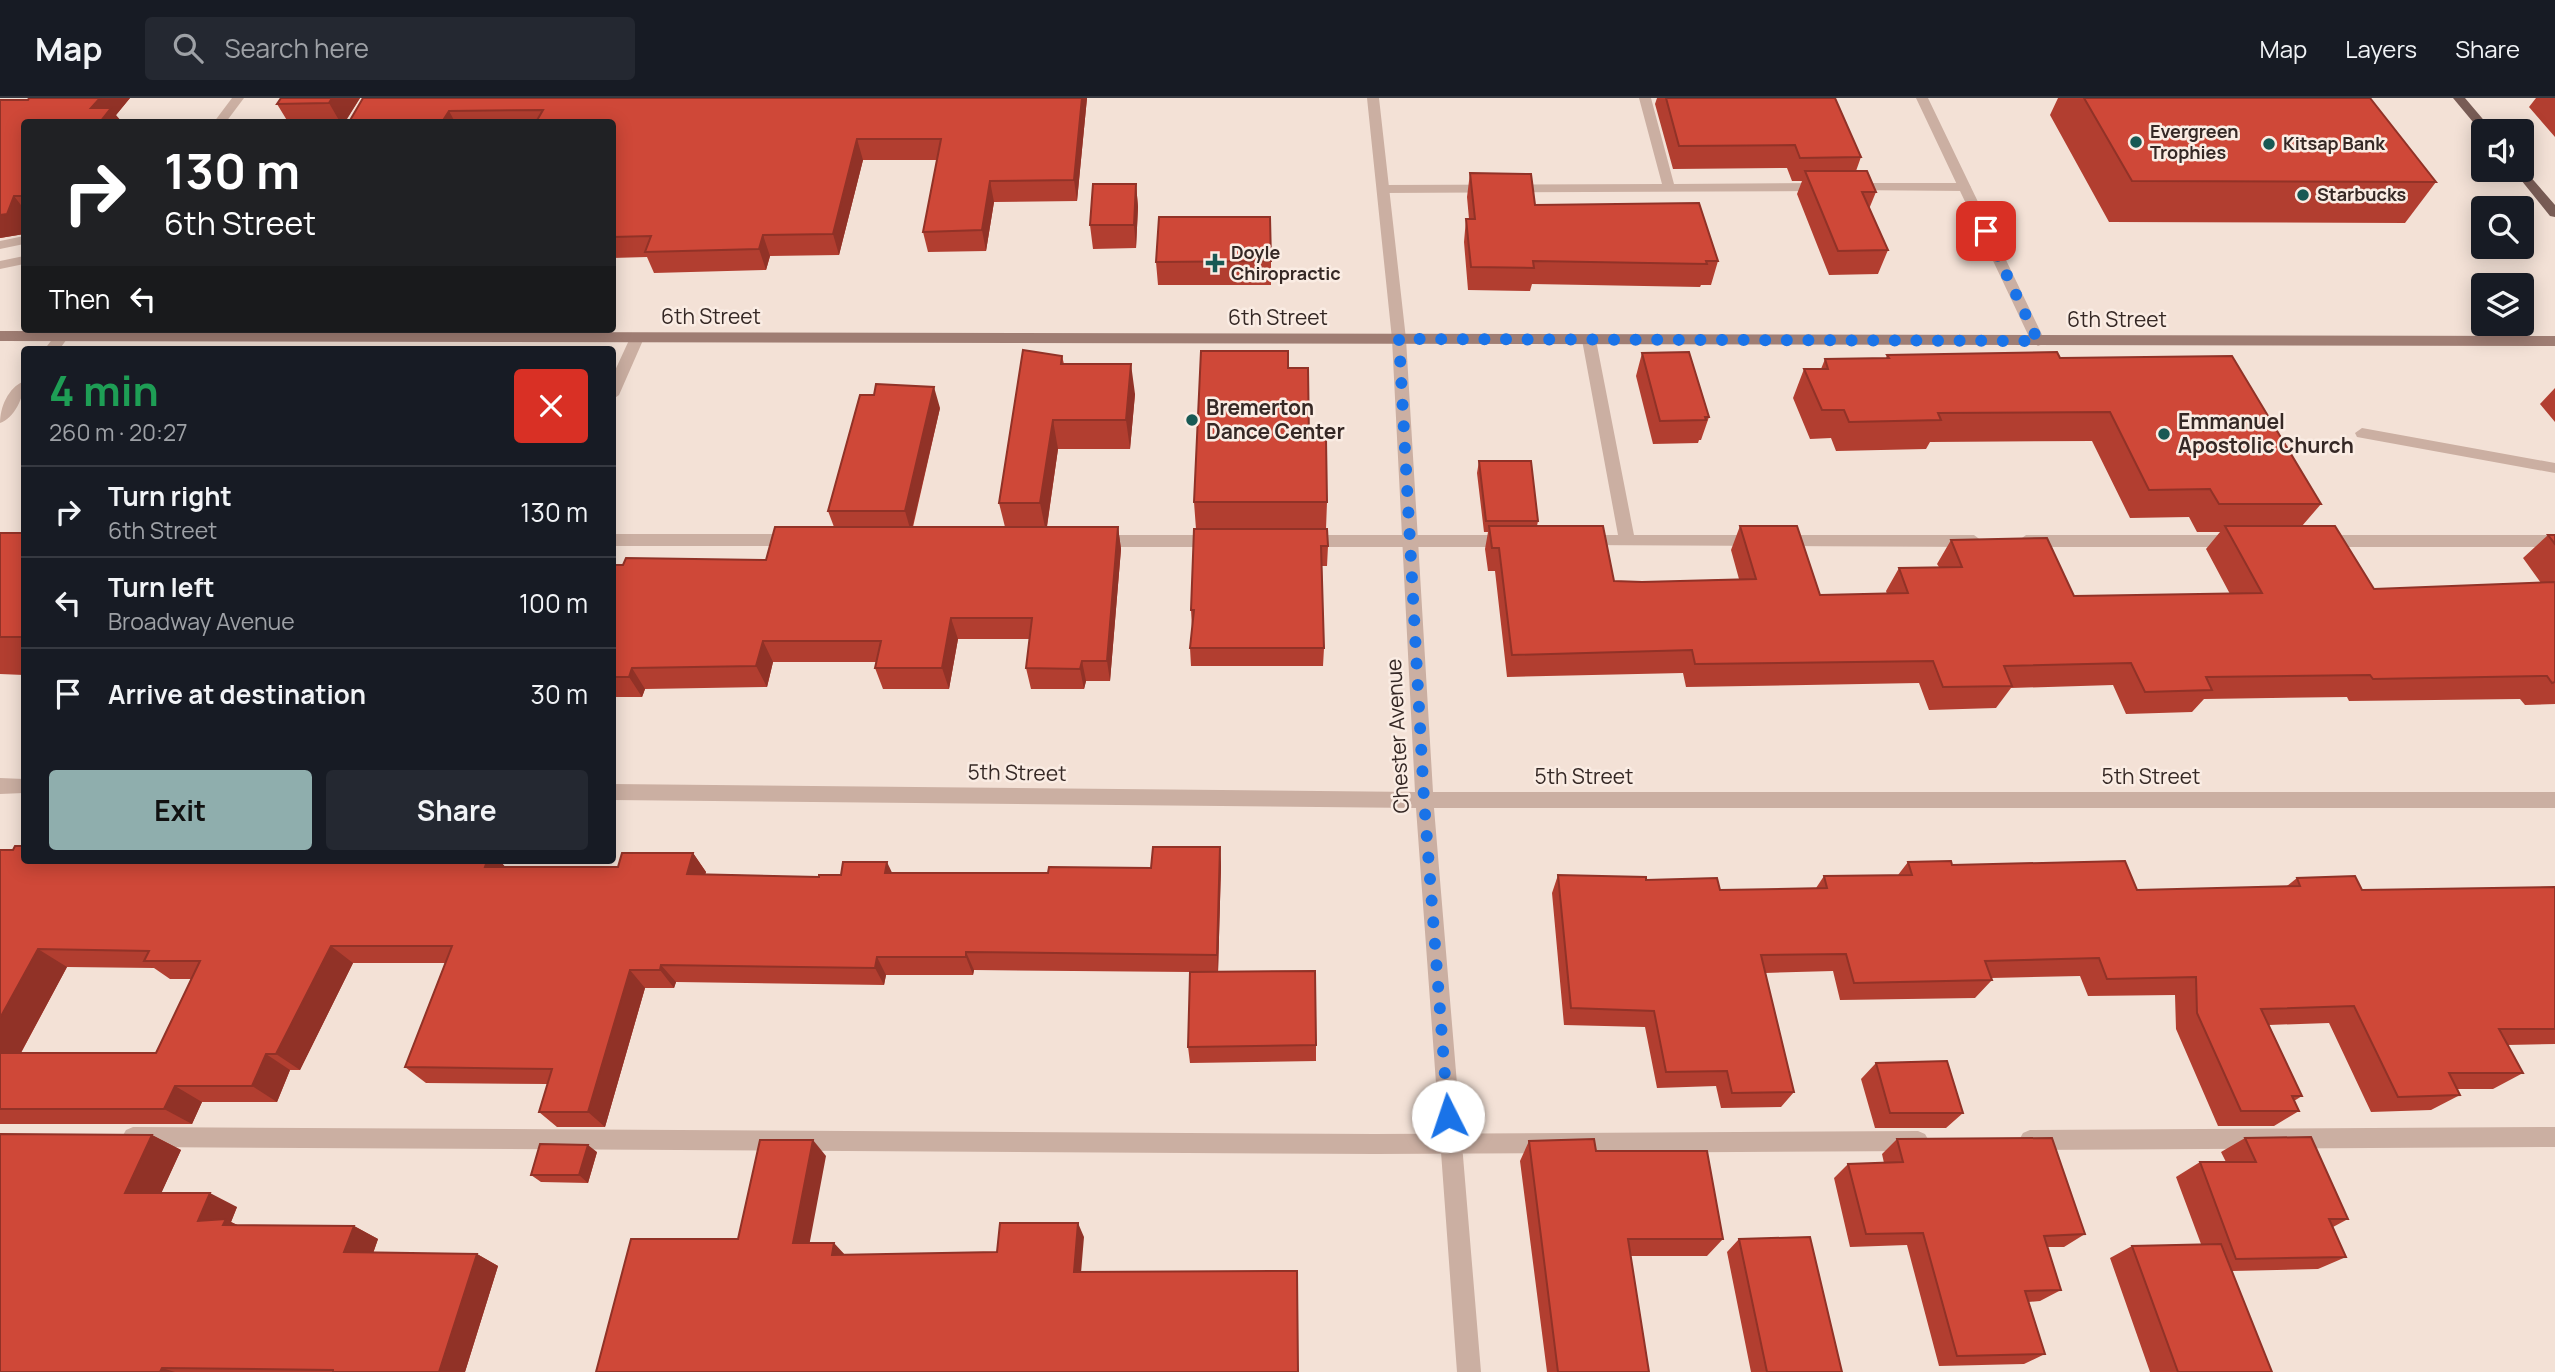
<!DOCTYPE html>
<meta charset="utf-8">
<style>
body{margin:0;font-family:Manrope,sans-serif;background:#242831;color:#f1f3f6;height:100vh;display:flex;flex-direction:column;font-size:26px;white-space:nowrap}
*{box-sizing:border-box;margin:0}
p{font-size:23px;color:#9ea1a6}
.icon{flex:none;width:38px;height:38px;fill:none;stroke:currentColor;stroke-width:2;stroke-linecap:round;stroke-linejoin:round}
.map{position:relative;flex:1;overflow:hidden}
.drawer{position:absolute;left:21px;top:248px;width:595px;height:518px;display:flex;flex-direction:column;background:#171b24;border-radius:7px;box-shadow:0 4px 18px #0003}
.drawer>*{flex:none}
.guide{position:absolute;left:21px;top:21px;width:595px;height:214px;border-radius:7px;box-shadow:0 4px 18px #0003;background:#202124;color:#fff;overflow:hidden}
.fabs{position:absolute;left:2471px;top:21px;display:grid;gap:14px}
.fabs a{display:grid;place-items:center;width:63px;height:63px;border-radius:7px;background:#171b24;box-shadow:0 4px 18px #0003;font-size:35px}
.pin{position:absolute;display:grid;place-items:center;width:60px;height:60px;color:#fff;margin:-30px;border-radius:14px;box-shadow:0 4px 10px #0006}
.me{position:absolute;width:77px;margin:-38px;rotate:356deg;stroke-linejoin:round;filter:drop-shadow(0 0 5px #0008)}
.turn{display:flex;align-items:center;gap:24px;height:147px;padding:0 28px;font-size:32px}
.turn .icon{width:91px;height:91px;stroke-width:2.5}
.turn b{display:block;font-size:49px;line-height:60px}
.then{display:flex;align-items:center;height:66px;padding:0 28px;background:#0003;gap:14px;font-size:26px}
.round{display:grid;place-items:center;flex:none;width:74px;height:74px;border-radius:7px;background:#242831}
.overview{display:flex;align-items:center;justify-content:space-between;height:119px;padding:0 28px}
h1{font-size:42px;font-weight:700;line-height:52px;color:#1e9e55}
.action{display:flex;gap:14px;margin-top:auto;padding:14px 28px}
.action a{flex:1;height:80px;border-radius:7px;background:#8faead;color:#111;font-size:28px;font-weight:700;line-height:80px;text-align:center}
.action a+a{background:#242831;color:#f1f3f6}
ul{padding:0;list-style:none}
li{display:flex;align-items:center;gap:21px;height:91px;padding:0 28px;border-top:2px solid #363941}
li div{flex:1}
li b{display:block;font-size:26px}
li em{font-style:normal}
header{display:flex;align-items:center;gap:42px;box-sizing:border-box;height:98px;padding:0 35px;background:#171b24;border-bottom:2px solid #363941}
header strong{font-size:33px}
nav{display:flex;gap:38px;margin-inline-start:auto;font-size:24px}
.search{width:490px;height:63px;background:#242831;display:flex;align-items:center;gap:18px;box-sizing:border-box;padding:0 24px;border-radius:7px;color:#9ea1a6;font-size:26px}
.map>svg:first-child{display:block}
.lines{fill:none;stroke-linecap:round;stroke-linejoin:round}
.service{fill:#cbafa2;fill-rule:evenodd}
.minor{fill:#cbafa2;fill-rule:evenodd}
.secondary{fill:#9f7d73;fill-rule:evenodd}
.primary{fill:#785c55;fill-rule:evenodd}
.wall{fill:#b23e30;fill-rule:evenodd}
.shaded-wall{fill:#913227}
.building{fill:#cf4838;stroke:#913227;stroke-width:2}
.route{stroke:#1a73e8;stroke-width:12;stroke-dasharray:0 21.6}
.poi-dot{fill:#185954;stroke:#faece3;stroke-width:2.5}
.labels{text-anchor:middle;stroke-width:5;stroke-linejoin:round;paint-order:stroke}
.far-poi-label{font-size:18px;font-weight:bold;fill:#352825;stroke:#faece3;text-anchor:start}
.street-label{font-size:21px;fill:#352825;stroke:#faece3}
.poi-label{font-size:21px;font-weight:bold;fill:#352825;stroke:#faece3;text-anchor:start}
</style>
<header>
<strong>Map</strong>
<div class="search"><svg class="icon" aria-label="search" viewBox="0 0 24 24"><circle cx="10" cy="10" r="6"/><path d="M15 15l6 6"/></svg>Search here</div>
<nav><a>Map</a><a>Layers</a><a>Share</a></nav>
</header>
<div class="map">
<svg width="2555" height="1274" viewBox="0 0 2555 1274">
<rect width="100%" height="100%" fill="#f3e1d6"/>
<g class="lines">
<path class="service" d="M1639,0H1651L1674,86L1824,85L1830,89L1824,93L1383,95L1377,91L1383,87L1662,86Z
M1852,85H1965L1971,89L1965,93L1848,92L1846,89Z
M24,138V146L0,151V143Z
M24,158V166L0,171V163Z
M637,235L644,240L619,297L612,302V279L630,240Z
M1589,237L1596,242L1634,437H1974L1982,443L1974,449L1576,447L1574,443L1576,439L1582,437H1618L1582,242Z
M2362,330L2555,365V375L2357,339L2355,335Z
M612,436H794L802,442L794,448H612Z
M1099,437H1218L1226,443L1218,449H1099L1091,443Z
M1305,437H1508L1516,443L1508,449H1305L1297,443Z
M2026,437H2236L2244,443L2236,449H2026L2018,443Z
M2320,437H2555V449H2320L2312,443Z
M133,1029L1375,1036L1918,1033L1925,1036L1929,1043L1925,1050L1918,1053L1375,1056L133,1049L126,1046L122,1039L126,1032Z
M2555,1029V1049L2030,1052L2023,1049L2019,1042L2023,1035L2030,1032Z"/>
<path class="minor" d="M232,0H244L226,24H214Z
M1367,0H1379L1406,241L1433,694H2555V710H1434L1481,1274H1457L1416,710L612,702V686L1415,694L1392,241Z
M1916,0H1928L2045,243L2043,246L2038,248L2031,243Z
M60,231H74L59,252H44Z
M24,283C25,297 15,320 0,325C0,309 8,290 24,283Z
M0,680L24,681V695L0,696Z"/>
<path class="secondary" d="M0,233L2555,238V248L0,243Z"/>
<path class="primary" d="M2453,0H2465L2493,33H2483V36Z
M2522,69L2555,107V119L2550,118L2513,72H2522Z"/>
</g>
<path class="wall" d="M29,0H130L116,17L24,24V136L0,140L28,2Z
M281,0H360L345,24H288L277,6Z
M363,0H1087L1077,103L994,104L986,153L928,154L923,134L937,62H863L839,157L770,158L766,172L654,175L647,159L612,160V24H349Z
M1657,0H1835L1861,59L1856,73L1876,94L1869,111L1888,152L1878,176L1829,177L1797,96L1802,83H1792L1787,70L1673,71L1655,6Z
M2058,0H2370L2436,84L2405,125L2109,124L2050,17Z
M2536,0H2555V39L2529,9Z
M1470,75L1535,107L1718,163L1711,187H1701L1700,189L1532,186L1530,193L1468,192L1464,144L1466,121H1469L1467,99Z
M1136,86L1138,109L1136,150L1093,151L1090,127Z
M1271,163V187H1158L1156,164Z
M1642,255L1709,319L1701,342H1699L1698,345L1653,346L1636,278Z
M1887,257L2060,260L2321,406L2302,428L2374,491L2541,485L2523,460L2548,437H2555V606L2525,607L2520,601L2349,603L2347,599L2204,601L2192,614L2126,616L2113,587L2011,590L1996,610L1929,612L1919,585L1686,589L1683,575L1507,579L1495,473H1488L1485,451L1488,434H1484L1477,375L1479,363L1538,423L1537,428L1614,483L1642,484L1739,481L1731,452L1740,428L1820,497L1887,496L1886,493L1899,470L1939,469L1937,466L1951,442L2074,498L2230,496L2206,451L2220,434H2197L2189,419L2130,420L2092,343L1930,344L1926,351L1836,353L1831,340L1810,341L1793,300L1804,271H1821L1825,261L1886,260Z
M1062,258L1064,266L1135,296L1130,351H1058L1047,429H1118L1121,451L1110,583H1086L1084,591H1031L1026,570L1030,541H958L949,591H883L875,570L876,564H773L767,589L645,591L642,599H612V467L766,462L834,429L828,413L940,310L913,429H1005L999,405Z
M1288,270L1327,404L1326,431L1328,448L1327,468H1322L1324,550L1323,568H1191L1190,550L1192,530L1191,512L1196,431L1194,404Z
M2555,290V324L2540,306Z
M0,435H24V577L0,576Z
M1220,749L1221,768L1218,874L1316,947V963L1190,965L1188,949L1190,874L974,872L973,877H886L884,887L676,884L674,890H645L605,1029H557L539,1014L548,986L426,985L405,969L445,865H353L300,972H290L277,1004H202L192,1026H0V752H13L24,763H500L505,769H618L693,755L706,774L705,776L819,779L892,775H1048L1151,770ZM67,869L154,870L170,881H192L156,955H21Z
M1908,764L1952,767L2137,792L2287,788L2297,780L2362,792L2555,789V946L2507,947L2523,975L2493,991H2457L2460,997L2431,1012L2371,1014L2329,925L2269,927L2302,998L2294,1003L2299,1013L2274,1028H2218L2176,931L2175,897L2088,898L2080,878L1991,880L1992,882L1975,900L1840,902L1833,873L1765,875L1794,994L1781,1009L1721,1010L1716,988L1657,990L1645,929L1564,927L1552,795L1558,777L1646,782L1720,792L1816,790L1824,778L1898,777Z
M1876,965L1963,1015L1946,1030H1875L1861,981Z
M152,1037L181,1052L161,1095L237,1109L231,1124L237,1127L354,1128L378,1141L373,1155L477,1156L498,1168L465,1274H0Z
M2245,1040L2348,1121L2333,1129L2346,1159L2318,1171L2232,1173L2272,1274H2150L2110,1160L2132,1148L2201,1146L2176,1079L2200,1064H2226L2221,1054Z
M1897,1041L2085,1136L2064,1149H2047L2061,1192L2040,1203L2028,1204L2045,1256L2024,1266L1939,1268L1907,1147L1850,1149L1834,1080L1848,1066L1884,1065L1882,1056Z
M1529,1043L1596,1053L1723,1141L1707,1158H1630L1649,1274H1547L1520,1063Z
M597,1054L588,1085L541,1084L531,1077Z
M1739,1141L1842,1274H1751L1727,1154Z"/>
<path class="shaded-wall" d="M100,0H130L116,17L122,24H100L91,10Z
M332,0H360L345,24H340L329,5Z
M1082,0H1087L1077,103L1074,82Z
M449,13L455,24H442Z
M857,41L863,62L839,157L833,136Z
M990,83L994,104L986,153L982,132Z
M1136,86L1138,109L1136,150L1134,127Z
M14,98L24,111V136L0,140V117Z
M763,137L770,158L766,172L759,151Z
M1131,266L1135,296L1130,351L1126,322Z
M934,289L940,310L911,434L905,413Z
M1053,322L1058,351L1046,434L1040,405Z
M1118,429L1121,451L1110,583L1107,563Z
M951,520L958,541L949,591L942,570Z
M763,543L773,564L767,589L756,568Z
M1082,563L1086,583L1084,591L1080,571Z
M632,570L645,591L642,599L629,579Z
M1220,749L1221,768L1218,875L1217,857Z
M693,755L706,774L700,795L687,776Z
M487,763H500L508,772L485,769Z
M887,764L896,783L885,775Z
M331,848L353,865L300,972L276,956Z
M38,851L67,869L12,971L0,965V920Z
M966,854L974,872L973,877L966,859Z
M877,859L886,877L884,887L875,870Z
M661,867L676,884L674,890L660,872Z
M630,872L645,890L605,1029L588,1014Z
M266,956L290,972L277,1004L252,988Z
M175,988L202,1004L192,1026L164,1011Z
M152,1037L181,1052L155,1109L125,1095Z
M813,1042L826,1058L807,1159L793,1145Z
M588,1047L597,1054L588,1085L579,1077Z
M210,1095L237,1109L231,1124L253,1134L198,1123Z
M1078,1125L1084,1139L1080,1187L1074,1174Z
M354,1128L378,1141L369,1167L344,1154Z
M834,1145L847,1159L832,1157Z
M477,1156L498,1168L465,1274H439Z
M162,1270L175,1274H160Z"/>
<path class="building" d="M29,0H100L91,10H111L100,24H24V98H14L7,116L0,117V2H28Z
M281,0H332L329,5L277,6Z
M363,0H1082L1074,82L990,83L982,132L923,134L941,41H857L833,136L763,137L759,151L645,154L651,138L612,139V24H536L543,12L449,13L442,24H349Z
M1666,0H1835L1861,59L1800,60L1795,47L1679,48Z
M2084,0H2370L2436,84L2132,83Z
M1805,73H1867L1876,94H1862L1888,152L1838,153Z
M1470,75L1531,76L1535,107L1699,105L1718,163H1706L1707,166L1533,163L1534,170L1471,169L1466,121H1475Z
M1093,86H1136L1134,127H1090Z
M1159,119H1270L1271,163L1156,164Z
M1023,252L1062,258L1061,266H1131L1126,322H1053L1040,405H999Z
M1201,253H1288V270H1308L1309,341H1326L1327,404H1194Z
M1689,254L1709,319H1705L1706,322L1660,323L1642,255Z
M2057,254L2060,260L2232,258L2321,406H2219L2210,391L2149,392L2110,314L1938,315L1941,322L1849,324L1844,312H1822L1804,271H1828L1825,261L1889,260L1887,257Z
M876,286L934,289L905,413H828L860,297H874Z
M1479,363H1531L1538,423H1486Z
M1489,428H1603L1614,483L1642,484L1756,481L1740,428H1797L1820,497L1908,495L1899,470L1962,469L1951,442L2047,440L2074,498L2262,495L2225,428H2335L2374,491L2555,484V584L2552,585L2547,578L2373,581L2370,577L2206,579L2212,592L2145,594L2131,565L2004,568L2012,588L1943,589L1933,563L1695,566L1692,552L1512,557L1499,450H1492Z
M775,429H1118L1107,563H1082L1080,571L1026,570L1032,520H951L942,570H875L881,543H763L756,568L632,570L629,579H612V467H623L626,460L766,462Z
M1194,431H1327L1328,448H1321L1324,550H1190L1194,512H1191Z
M0,435H24V539H0Z
M2548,437H2555V446Z
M15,748H24V763H487L485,769H618L622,755H693L687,776L819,779V777H841L843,764H887L885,775H1048L1049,769L1151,770L1153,749H1220L1217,857L966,854V859H877L875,870L661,867L660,872H630L588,1014H539L552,971L405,969L452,848H331L276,956H266L252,988H175L164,1011H0V955H156L200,863H144L149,853L38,851L0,920V752H13Z
M1951,763L1952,767L2125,763L2137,792L2300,788L2297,780L2355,778L2362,792L2555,789V931H2499L2523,975H2449L2460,997L2398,999L2354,908L2261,911L2302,998H2292L2299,1013H2241L2197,915L2196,879L2107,881L2099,860L1985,863L1992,882L1854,885L1846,856L1761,857L1794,994L1732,995L1727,973L1666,974L1654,913L1571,910L1558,777L1646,779V782L1717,780L1720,792L1827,790L1824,778L1912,777L1908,764Z
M1315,873L1316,947L1188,949L1190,874Z
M1947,963L1963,1015H1890L1876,965Z
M0,1036L152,1037L125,1095H210L198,1123L226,1121L223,1127L354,1128L344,1154L477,1156L439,1274H333V1272L162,1270L160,1274H0Z
M2311,1039L2348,1121H2329L2346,1159L2236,1161L2200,1064H2256L2245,1040Z
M2052,1040L2085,1136L2044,1138L2061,1192L2025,1193L2045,1256L1957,1258L1923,1135L1866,1136L1848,1066L1903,1064L1897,1041Z
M1594,1041L1596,1053H1707L1723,1141H1628L1649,1274H1558L1529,1043Z
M760,1042H813L793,1145H834L832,1157L997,1154L1000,1125H1078L1074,1174L1297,1173L1298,1274H596L631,1141H738Z
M540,1046L588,1047L579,1077H531Z
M1810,1139L1842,1274H1767L1739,1141Z
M2221,1146L2272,1274H2178L2132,1148Z"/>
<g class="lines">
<path class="route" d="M1448,1018L1424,702L1399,241L2038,243L1986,133"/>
</g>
<g class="poi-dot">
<circle cx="2136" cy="44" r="7"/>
<circle cx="2269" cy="46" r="7"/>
<circle cx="2303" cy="97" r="7"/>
<path d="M1211.5 154.5h7v7h7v7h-7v7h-7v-7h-7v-7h7z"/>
<circle cx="1192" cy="322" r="7"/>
<circle cx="2164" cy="336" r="7"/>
</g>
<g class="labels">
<g class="far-poi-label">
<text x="2150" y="40">Evergreen<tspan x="2150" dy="21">Trophies</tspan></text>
<text x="2283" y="52">Kitsap Bank</text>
<text x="2317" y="103">Starbucks</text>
<text x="1231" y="161">Doyle<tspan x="1231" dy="21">Chiropractic</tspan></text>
</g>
<g class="street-label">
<text x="711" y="226">6th Street</text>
<text x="1278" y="227">6th Street</text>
<text x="2117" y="229">6th Street</text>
<text transform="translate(1398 638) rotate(-93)" y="7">Chester Avenue</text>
<text transform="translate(1017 675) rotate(1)" y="7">5th Street</text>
<text x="1584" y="686">5th Street</text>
<text x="2151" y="686">5th Street</text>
</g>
<g class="poi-label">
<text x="1206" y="317">Bremerton<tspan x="1206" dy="24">Dance Center</tspan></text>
<text x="2178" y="331">Emmanuel<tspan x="2178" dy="24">Apostolic Church</tspan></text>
</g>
</g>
</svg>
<div class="fabs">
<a><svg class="icon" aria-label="sound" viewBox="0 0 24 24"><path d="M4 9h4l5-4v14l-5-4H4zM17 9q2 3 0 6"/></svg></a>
<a><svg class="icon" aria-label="search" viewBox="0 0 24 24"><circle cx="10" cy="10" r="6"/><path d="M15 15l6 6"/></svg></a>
<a><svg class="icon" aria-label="layers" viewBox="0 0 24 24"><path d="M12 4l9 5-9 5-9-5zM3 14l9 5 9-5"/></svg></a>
</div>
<div class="pin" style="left:1986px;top:133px;background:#d93025"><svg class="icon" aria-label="arrive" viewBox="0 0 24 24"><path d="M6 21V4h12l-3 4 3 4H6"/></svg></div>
<svg class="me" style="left:1448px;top:1018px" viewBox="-20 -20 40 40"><circle r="19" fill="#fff"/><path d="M0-13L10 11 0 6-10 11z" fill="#1a73e8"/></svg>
<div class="guide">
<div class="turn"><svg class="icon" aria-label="right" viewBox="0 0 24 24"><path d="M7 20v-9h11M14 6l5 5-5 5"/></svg><div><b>130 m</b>6th Street</div></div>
<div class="then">Then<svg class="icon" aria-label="left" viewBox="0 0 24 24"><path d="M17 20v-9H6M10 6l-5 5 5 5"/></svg></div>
</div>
<section class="drawer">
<div class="overview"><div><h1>4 min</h1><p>260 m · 20:27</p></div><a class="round" style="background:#d93025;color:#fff"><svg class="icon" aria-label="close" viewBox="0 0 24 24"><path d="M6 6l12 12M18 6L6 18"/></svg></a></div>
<ul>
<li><svg class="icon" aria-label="right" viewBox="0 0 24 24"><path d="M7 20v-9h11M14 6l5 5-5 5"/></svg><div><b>Turn right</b><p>6th Street</p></div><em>130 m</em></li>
<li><svg class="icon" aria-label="left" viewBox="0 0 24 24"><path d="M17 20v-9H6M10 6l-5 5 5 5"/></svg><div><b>Turn left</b><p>Broadway Avenue</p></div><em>100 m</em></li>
<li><svg class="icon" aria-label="arrive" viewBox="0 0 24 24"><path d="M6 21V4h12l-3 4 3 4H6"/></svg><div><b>Arrive at destination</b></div><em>30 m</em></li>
</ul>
<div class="action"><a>Exit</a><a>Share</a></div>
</section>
</div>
